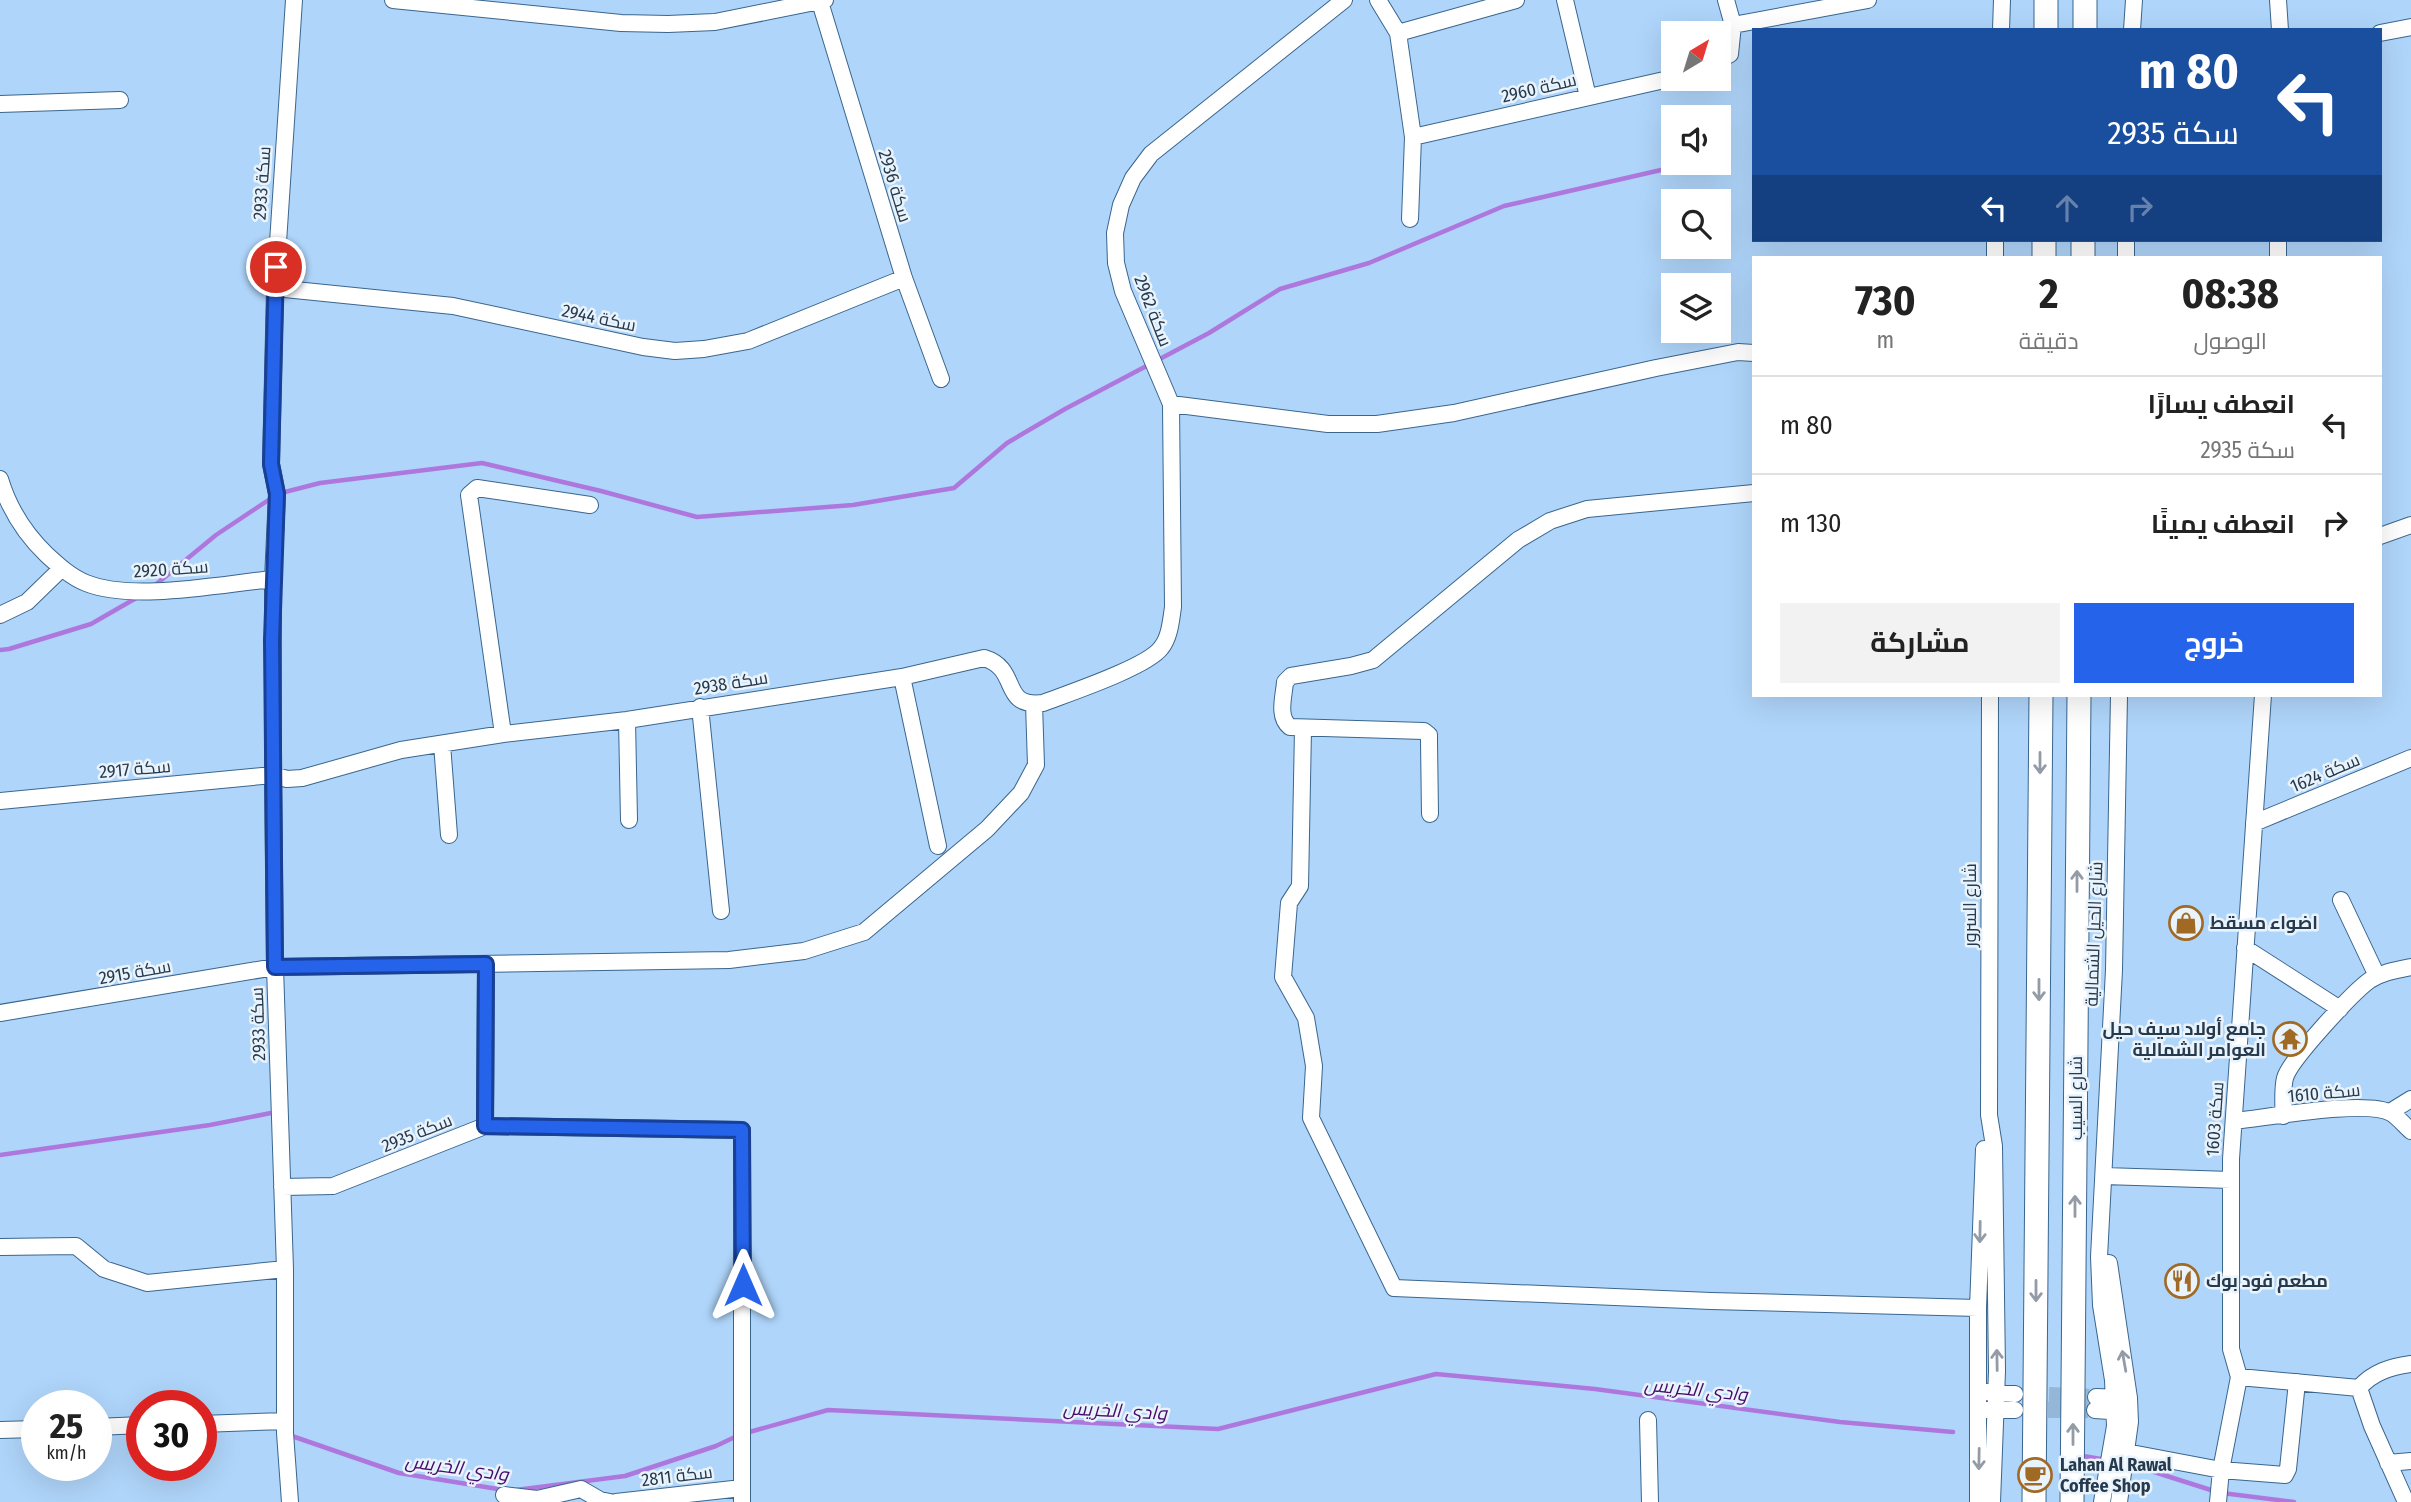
<!DOCTYPE html>
<html lang="ar">
<meta charset="utf-8">
<style>
body{margin:0;font-family:"Fira Sans Condensed",Cairo,sans-serif;background:#f2f2f2;color:#222;direction:rtl;height:100vh;display:flex;flex-direction:column;font-size:26px;white-space:nowrap}
*{box-sizing:border-box;margin:0}
p{font-size:23px;color:#767676}
.icon{flex:none;width:38px;height:38px;fill:none;stroke:currentColor;stroke-width:2;stroke-linecap:round;stroke-linejoin:round}
.map{position:relative;flex:1;overflow:hidden;direction:ltr}
.drawer{position:absolute;left:1752px;top:256px;width:630px;height:441px;display:flex;flex-direction:column;background:#fff;border-radius:0px;box-shadow:0 7px 28px #0002;direction:rtl}
.drawer>*{flex:none}
.top-card{position:absolute;left:1752px;top:28px;width:630px;height:214px;border-radius:0px;box-shadow:0 7px 28px #0002;direction:rtl;background:#1a4fa0;color:#fff;overflow:hidden}
.needle{width:46px;rotate:38deg}
.controls{position:absolute;left:1661px;top:21px;display:grid;gap:14px}
.controls a{display:grid;place-items:center;width:70px;height:70px;border-radius:0px;background:#fff;box-shadow:0 7px 28px #0002;font-size:35px}
.speed{position:absolute;left:21px;top:1390px;display:flex;gap:14px;font-size:35px;font-weight:700;text-align:center}
.speed>*{display:grid;place-content:center;width:91px;height:91px;border-radius:50%;background:#fff;box-shadow:0 7px 28px #0002;line-height:1}
.speed small{font-size:18px;font-weight:400}
.speed .limit{border:10px solid #d22;background:#fff;color:#111}
.pin{position:absolute;display:grid;place-items:center;width:60px;height:60px;color:#fff;margin:-30px;border:4px solid #fff;border-radius:50%;box-shadow:0 2px 7px #0007}
.me{position:absolute;width:77px;margin:-38px;rotate:0deg;stroke-linejoin:round;filter:drop-shadow(0 0 5px #0008)}
.turn{display:flex;align-items:center;gap:24px;height:147px;padding:0 28px;font-size:32px}
.turn .icon{width:91px;height:91px;stroke-width:2.5}
.turn b{display:block;font-size:49px;line-height:60px}
.lanes{display:flex;align-items:center;height:66px;padding:0 28px;background:#0003;justify-content:center;gap:35px;direction:ltr}
.lanes .off{opacity:.35}
.eta{display:flex;justify-content:space-evenly;align-items:center;height:119px;text-align:center}
.eta b{font-size:42px;font-weight:700;line-height:49px}
.primary-button{display:flex;gap:14px;margin-top:auto;padding:14px 28px}
.primary-button a{flex:1;height:80px;border-radius:0px;background:#2563eb;color:#fff;font-size:28px;font-weight:700;line-height:80px;text-align:center}
.primary-button a+a{background:#f2f2f2;color:#222}
ul{padding:0;list-style:none}
li{display:flex;align-items:center;gap:21px;height:98px;padding:0 28px;border-top:2px solid #e0e0e0}
li div{flex:1}
li b{display:block;font-size:26px}
li em{font-style:normal}
.map>svg:first-child{display:block}
.lines{fill:none;stroke-linecap:round;stroke-linejoin:round}
.stream{stroke:#ae77dd;stroke-width:4.5}
.minor-tunnel{stroke:#94b6d7;stroke-width:16;stroke-dasharray:16 8;stroke-linecap:butt}
.minor-casing{stroke:#3a668e;stroke-width:18}
.highway-casing{stroke:#3a668e;stroke-width:25}
.minor{stroke:#fff;stroke-width:16}
.highway{stroke:#fff;stroke-width:23}
.oneway{stroke:#939ca6}
.route-casing{stroke:#184099;stroke-width:18}
.route{stroke:#2563eb;stroke-width:12}
.labels{text-anchor:middle;stroke-width:5;stroke-linejoin:round;paint-order:stroke}
.street-label{font-size:18px;fill:#273a4d;stroke:#e9f3fc}
.poi-label{font-size:18px;font-weight:bold;fill:#273a4d;stroke:#e9f3fc;text-anchor:start}
.water-label{font-size:19px;font-style:italic;fill:#460a69;stroke:#e9f3fc}
</style>
<div class="map">
<svg width="2411" height="1502" viewBox="0 0 2411 1502">
<rect width="100%" height="100%" fill="#afd5fa"/>
<g class="lines">
<path class="stream" d="M281,493L320,483L482,463L601,491L697,517L853,505L954,488L1007,443L1065,409L1209,333L1280,289L1369,263L1504,206L1661,170
M154,586L216,535L273,497
M0,650L9,649L91,624L138,597
M0,1155L210,1125L276,1112
M746,1433L828,1410L1218,1429L1436,1374L1595,1389L1840,1422L1953,1432
M289,1435L399,1473L504,1490
M2083,1456L2107,1460
M2129,1464L2214,1491
M516,1490L625,1476L716,1446L737,1436
M2222,1493L2294,1502"/>
<path class="minor-tunnel" d="M2025,1394L2096,1397
M2024,1410H2095"/>
<g class="minor-casing">
<path id="minor" d="M393,0L621,23L668,24L715,22L825,0
M1378,0L1398,33L1413,137L1410,219
M1565,0L1588,97
M2278,0L2280,30
M820,2L904,278L941,379
M1733,25L1868,0
M2001,30L2002,0
M2132,30L2134,0
M1398,33L1516,0
M2380,33L2411,27
M1718,61L1730,54L1733,25L1726,0
M0,104L120,100
M1413,137L1673,78
M1995,257V240
M2126,257V240
M2278,257V240
M275,288L453,306L643,347L675,351L704,349L748,341L904,278
M1171,404L1328,424H1377L1454,413L1656,368L1738,352L1754,353
M0,479C9,509 24,533 47,555C59,566 71,577 86,583C133,602 221,584 273,579
M2380,536L2411,525
M0,615L27,602L62,568
M902,677L938,846
M1990,695L1989,1115L1994,1146L1997,1371L1992,1502
M700,707L721,911
M627,720L629,820
M1303,729L1300,886L1289,903L1283,977L1306,1018L1314,1066L1311,1118L1394,1288L1711,1301L1978,1308
M503,734L469,495L477,488L590,505
M442,744L449,835
M0,801L273,775L287,779L302,778L401,750L503,734L627,720L902,677L984,658C1021,669 999,708 1043,703C1069,693 1147,667 1161,648C1170,637 1171,620 1173,607L1171,404L1123,291L1116,263L1115,233L1121,205L1133,178L1151,154L1344,0
M1430,814L1429,741V735L1424,731L1290,727C1277,717 1284,696 1285,682L1291,676L1351,666L1373,660L1518,540L1550,521L1587,509L1754,493
M2254,823L2411,758
M2341,900L2377,976
M2245,948L2340,1009
M0,1013L275,967L729,960L804,951L864,932L987,829L1021,793L1036,765L1034,704
M2390,1112L2411,1099
M2283,1116C2284,1105 2282,1089 2285,1078C2290,1060 2353,992 2370,980C2383,972 2396,970 2411,967
M2234,1121C2266,1118 2366,1099 2391,1113C2398,1117 2405,1126 2411,1131
M485,1126L486,964
M2104,1176L2231,1180
M282,1187L333,1186L485,1126L742,1130V1502
M0,1247L76,1246L104,1269L147,1283L285,1269
M2109,1263L2129,1398L2130,1422L2119,1502
M2239,1377L2359,1388
M1986,1392L2015,1394
M2096,1397L2123,1398
M1985,1410H2015
M2095,1410L2124,1412
M1648,1420L1650,1502
M201,1424L285,1421
M96,1427L142,1425
M0,1430L37,1429
M2126,1452L2221,1470L2285,1475L2288,1469L2297,1382
M2388,1463L2411,1461
M504,1495L537,1499L581,1489L600,1500L610,1502
M290,1502L285,1433V1269L275,967L273,775V579L277,494L271,464L275,288L294,0
M616,1502L742,1488
M1978,1502V1308L1984,1149
M2102,1502L2115,1426L2113,1380L2101,1305L2099,1257L2114,970L2119,695
M2218,1502L2221,1470L2239,1377L2231,1349V1159L2263,695
M2406,1502L2372,1426L2359,1388C2373,1372 2390,1367 2411,1364"/>
</g>
<g class="highway-casing">
<path id="highway" d="M2046,30V0
M2085,30V0
M2044,257V240
M2083,257V240
M2034,1502L2041,695
M2072,1502L2079,695"/>
</g>
<use href="#minor" class="minor"/>
<use href="#highway" class="highway"/>
</g>
<defs><path id="oneway-shaft" d="M-6 0H5M1.5-3L5.5 0L1.5 3" fill="none" stroke-width="1.6" stroke-linecap="round" stroke-linejoin="round" transform="scale(1.75)"/></defs>
<g class="oneway">
<use href="#oneway-shaft" transform="translate(2040 763) rotate(90)"/>
<use href="#oneway-shaft" transform="translate(2077 881) rotate(-90)"/>
<use href="#oneway-shaft" transform="translate(2039 990) rotate(90)"/>
<use href="#oneway-shaft" transform="translate(2075 1206) rotate(-90)"/>
<use href="#oneway-shaft" transform="translate(1980 1232) rotate(91)"/>
<use href="#oneway-shaft" transform="translate(2036 1291) rotate(90)"/>
<use href="#oneway-shaft" transform="translate(1997 1360) rotate(-91)"/>
<use href="#oneway-shaft" transform="translate(2124 1361) rotate(-100)"/>
<use href="#oneway-shaft" transform="translate(2073 1434) rotate(-90)"/>
<use href="#oneway-shaft" transform="translate(1979 1459) rotate(91)"/>
</g>
<g class="lines">
<g class="route-casing">
<path id="route" d="M276,267L271,464L277,494L272,640L275,967L486,964L485,1126L742,1130L743,1285"/>
</g>
<use href="#route" class="route"/>
</g>
<defs>
<g id="shop-ring" transform="scale(1.75)"><circle r="9.5" fill="#e9f3fc" stroke="#a06924" stroke-width="1.5"/><path d="M-5-2.5h2.3a2.7 3.5 0 0 1 5.4 0H5L5.5 6h-11ZM-1.5-2.5h3a1.5 2.3 0 0 0-3 0Z" fill="#a06924"/></g>
<g id="temple-ring" transform="scale(1.75)"><circle r="9.5" fill="#e9f3fc" stroke="#a06924" stroke-width="1.5"/><path d="M0-6L5-2H3V0L6.5 2.5H4V6H1.5V3h-3V6H-4V2.5H-6.5L-3 0V-2H-5Z" fill="#a06924"/></g>
<g id="restaurant-ring" transform="scale(1.75)"><circle r="9.5" fill="#e9f3fc" stroke="#a06924" stroke-width="1.5"/><path d="M-5-6h1v4h1v-4h1v4h1v-4h1v5L-1.5 .5V6h-2V.5L-5-1ZM5-6V6H3V1.5H1.5Q1.5-4 5-6Z" fill="#a06924"/></g>
<g id="cafe-ring" transform="scale(1.75)"><circle r="9.5" fill="#e9f3fc" stroke="#a06924" stroke-width="1.5"/><path d="M-5.5-4.5H6V0H3Q3 3.5 0 3.5H-2.5Q-5.5 3.5-5.5 0ZM3-3.2v2h1.7v-2ZM-6 4.5H4V6H-6Z" fill="#a06924"/></g>
</defs>
<g fill-rule="evenodd">
<use href="#shop-ring" x="2186" y="923"/>
<use href="#temple-ring" x="2290" y="1039"/>
<use href="#restaurant-ring" x="2182" y="1281"/>
<use href="#cafe-ring" x="2035" y="1475"/>
</g>
<g class="labels">
<g class="street-label">
<text transform="translate(1539 88) rotate(-13)" y="6">سكة 2960</text>
<text transform="translate(262 183) rotate(-86)" y="6">سكة 2933</text>
<text transform="translate(895 186) rotate(73)" y="6">سكة 2936</text>
<text transform="translate(1153 311) rotate(69)" y="6">سكة 2962</text>
<text transform="translate(599 318) rotate(12)" y="6">سكة 2944</text>
<text transform="translate(171 569) rotate(-4)" y="6">سكة 2920</text>
<text transform="translate(731 683) rotate(-9)" y="6">سكة 2938</text>
<text transform="translate(135 769) rotate(-5)" y="6">سكة 2917</text>
<text transform="translate(2325 773) rotate(-23)" y="6">سكة 1624</text>
<text transform="translate(1970 905) rotate(-90)" y="6">شارع السرور</text>
<text transform="translate(2094 934) rotate(-88)" y="6">شارع الحيل الشمالية</text>
<text transform="translate(135 972) rotate(-10)" y="6">سكة 2915</text>
<text transform="translate(258 1024) rotate(-92)" y="6">سكة 2933</text>
<text transform="translate(2324 1093) rotate(-5)" y="6">سكة 1610</text>
<text transform="translate(2076 1098) rotate(-90)" y="6">شارع السيب</text>
<text transform="translate(2215 1119) rotate(-86)" y="6">سكة 1603</text>
<text transform="translate(417 1133) rotate(-22)" y="6">سكة 2935</text>
<text transform="translate(677 1476) rotate(-7)" y="6">سكة 2811</text>
</g>
<g class="poi-label">
<text x="2210" y="929">اضواء مسقط</text>
<text x="2266" y="1035" text-anchor="end">جامع أولاد سيف حيل<tspan x="2266" dy="21">العوامر الشمالية</tspan></text>
<text x="2206" y="1287">مطعم فود بوك</text>
<text x="2060" y="1471">Lahan Al Rawal<tspan x="2060" dy="21">Coffee Shop</tspan></text>
</g>
<g class="water-label">
<text transform="translate(1696 1389) rotate(6)" y="7">وادي الخريس</text>
<text transform="translate(1115 1410) rotate(3)" y="7">وادي الخريس</text>
<text transform="translate(457 1467) rotate(8)" y="7">وادي الخريس</text>
</g>
</g>
</svg>
<div class="controls">
<a><svg class="needle" viewBox="-14 -14 28 28"><path d="M0-13l5 13h-10z" fill="#e53935"/><path d="M0 13l5-13h-10z" fill="#767676"/></svg></a>
<a><svg class="icon" aria-label="sound" viewBox="0 0 24 24"><path d="M4 9h4l5-4v14l-5-4H4zM17 9q2 3 0 6"/></svg></a>
<a><svg class="icon" aria-label="search" viewBox="0 0 24 24"><circle cx="10" cy="10" r="6"/><path d="M15 15l6 6"/></svg></a>
<a><svg class="icon" aria-label="layers" viewBox="0 0 24 24"><path d="M12 4l9 5-9 5-9-5zM3 14l9 5 9-5"/></svg></a>
</div>
<div class="speed"><div>25<small>km/h</small></div><div class="limit">30</div></div>
<div class="pin" style="left:276px;top:267px;background:#d93025"><svg class="icon" aria-label="arrive" viewBox="0 0 24 24"><path d="M6 21V4h12l-3 4 3 4H6"/></svg></div>
<svg class="me" style="left:743px;top:1285px" viewBox="-20 -20 40 40"><path d="M0-17L14 15 0 8-14 15z" fill="#2563eb" stroke="#fff" stroke-width="4"/></svg>
<div class="top-card">
<div class="turn"><svg class="icon" aria-label="left" viewBox="0 0 24 24"><path d="M17 20v-9H6M10 6l-5 5 5 5"/></svg><div><b>80 m</b>سكة 2935</div></div>
<div class="lanes"><svg class="icon" aria-label="left" viewBox="0 0 24 24"><path d="M17 20v-9H6M10 6l-5 5 5 5"/></svg><svg class="icon off" aria-label="ahead" viewBox="0 0 24 24"><path d="M12 20V5M6 11l6-6 6 6"/></svg><svg class="icon off" aria-label="right" viewBox="0 0 24 24"><path d="M7 20v-9h11M14 6l5 5-5 5"/></svg></div>
</div>
<section class="drawer">
<div class="eta">
<div><b>08:38</b><p>الوصول</p></div>
<div><b>2</b><p>دقيقة</p></div>
<div><b>730</b><p>m</p></div>
</div>
<ul>
<li><svg class="icon" aria-label="left" viewBox="0 0 24 24"><path d="M17 20v-9H6M10 6l-5 5 5 5"/></svg><div><b>انعطف يسارًا</b><p>سكة 2935</p></div><em>80 m</em></li>
<li><svg class="icon" aria-label="right" viewBox="0 0 24 24"><path d="M7 20v-9h11M14 6l5 5-5 5"/></svg><div><b>انعطف يمينًا</b></div><em>130 m</em></li>
</ul>
<div class="primary-button"><a>خروج</a><a>مشاركة</a></div>
</section>
</div>
